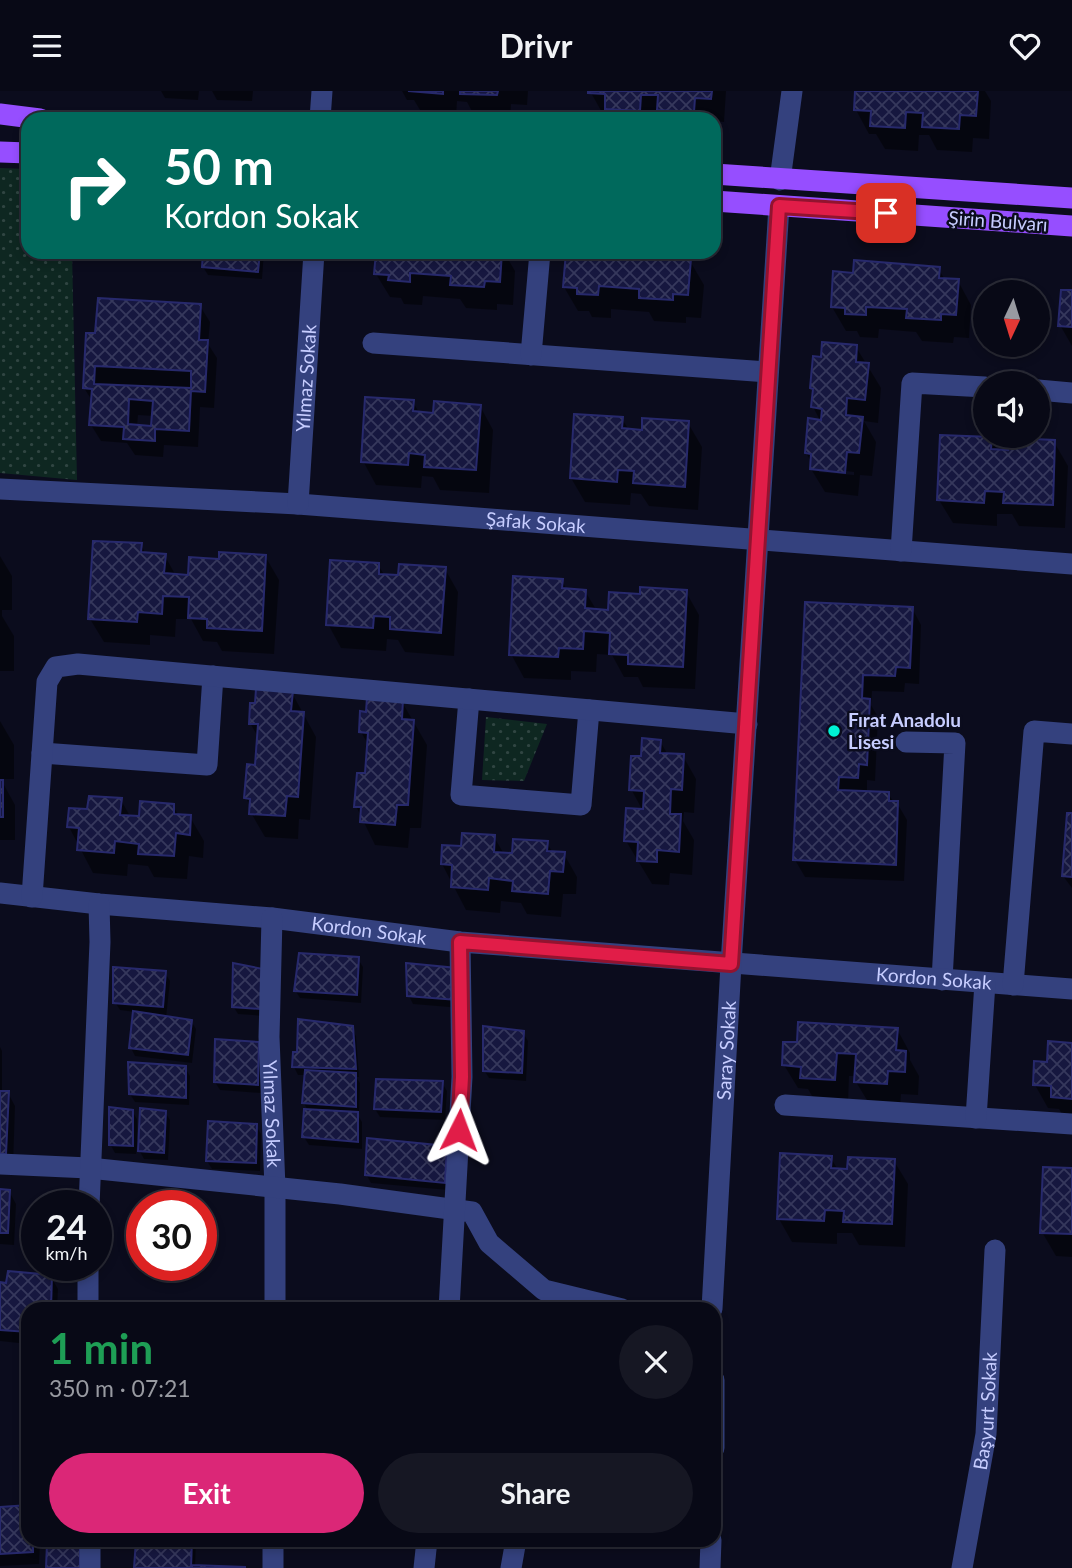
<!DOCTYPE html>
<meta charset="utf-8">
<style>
body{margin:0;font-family:Lato,sans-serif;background:#161723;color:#f1f3f6;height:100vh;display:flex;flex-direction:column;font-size:26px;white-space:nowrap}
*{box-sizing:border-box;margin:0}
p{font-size:23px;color:#989aa1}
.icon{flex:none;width:38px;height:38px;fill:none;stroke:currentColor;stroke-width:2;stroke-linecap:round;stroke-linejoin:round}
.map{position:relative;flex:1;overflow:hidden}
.side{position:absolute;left:21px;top:1211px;width:700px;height:245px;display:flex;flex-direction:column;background:#080916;border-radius:21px;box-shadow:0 4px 10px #0003,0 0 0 2px #292a35}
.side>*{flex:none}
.banner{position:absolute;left:21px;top:21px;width:700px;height:147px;border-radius:21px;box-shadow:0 4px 10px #0003,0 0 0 2px #292a35;background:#00695c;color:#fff;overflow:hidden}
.needle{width:46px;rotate:184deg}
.buttons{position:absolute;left:973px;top:189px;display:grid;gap:14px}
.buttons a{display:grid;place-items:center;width:77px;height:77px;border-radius:50%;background:#080916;box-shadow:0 4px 10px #0003,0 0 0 2px #292a35;font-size:35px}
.speed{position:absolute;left:21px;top:1099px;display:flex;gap:14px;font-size:35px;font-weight:700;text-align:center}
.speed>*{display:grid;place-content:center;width:91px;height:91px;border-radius:50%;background:#080916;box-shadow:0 4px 10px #0003,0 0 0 2px #292a35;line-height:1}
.speed small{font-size:18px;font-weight:400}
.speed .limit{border:10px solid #d22;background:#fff;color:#111}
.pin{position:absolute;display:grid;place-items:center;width:60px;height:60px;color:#fff;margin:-30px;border-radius:14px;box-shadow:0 4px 10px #0006}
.me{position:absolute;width:77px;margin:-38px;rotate:3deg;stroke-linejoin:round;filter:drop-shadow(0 0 5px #0008)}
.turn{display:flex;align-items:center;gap:24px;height:147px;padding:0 28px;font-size:32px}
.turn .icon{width:91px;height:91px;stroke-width:2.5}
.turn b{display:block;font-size:49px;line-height:60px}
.round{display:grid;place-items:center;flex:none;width:74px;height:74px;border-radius:37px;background:#161723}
.summary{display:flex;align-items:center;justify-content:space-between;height:119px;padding:0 28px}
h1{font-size:42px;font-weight:700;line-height:52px;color:#1e9e55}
.button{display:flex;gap:14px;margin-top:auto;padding:14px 28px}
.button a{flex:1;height:80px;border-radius:42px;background:#db2777;color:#fff;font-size:28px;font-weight:700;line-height:80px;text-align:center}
.button a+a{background:#161723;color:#f1f3f6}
header{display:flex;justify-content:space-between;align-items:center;height:91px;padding:0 28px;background:#080916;font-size:32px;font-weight:700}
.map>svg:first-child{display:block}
.park{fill:url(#park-dots)}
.shadow{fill:#0007;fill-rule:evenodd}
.building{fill:url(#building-cross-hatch);stroke:#27296c;stroke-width:2;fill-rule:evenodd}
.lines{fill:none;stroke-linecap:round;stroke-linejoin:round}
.minor{stroke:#34417e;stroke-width:21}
.major{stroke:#964eff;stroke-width:21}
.route-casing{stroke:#92132f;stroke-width:18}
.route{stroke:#e11d48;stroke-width:12}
.poi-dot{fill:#00f2d5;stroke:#0b0c1d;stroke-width:2.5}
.labels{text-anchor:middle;stroke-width:5;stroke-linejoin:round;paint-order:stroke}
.street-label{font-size:19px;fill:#c7cdff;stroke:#0b0c1d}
.poi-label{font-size:19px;font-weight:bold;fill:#c7cdff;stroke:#0b0c1d;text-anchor:start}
</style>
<header><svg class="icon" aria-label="menu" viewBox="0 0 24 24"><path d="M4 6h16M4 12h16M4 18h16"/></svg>Drivr<svg class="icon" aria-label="heart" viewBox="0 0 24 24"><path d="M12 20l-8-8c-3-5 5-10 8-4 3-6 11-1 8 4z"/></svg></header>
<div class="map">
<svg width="1072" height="1477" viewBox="0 0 1072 1477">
<defs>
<pattern id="park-dots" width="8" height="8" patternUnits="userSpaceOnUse" patternTransform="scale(1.75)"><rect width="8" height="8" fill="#0e2721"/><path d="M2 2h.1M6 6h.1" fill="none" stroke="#304542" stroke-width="1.8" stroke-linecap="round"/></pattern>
<pattern id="building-cross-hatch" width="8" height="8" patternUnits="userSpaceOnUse" patternTransform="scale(1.75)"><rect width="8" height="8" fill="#16173f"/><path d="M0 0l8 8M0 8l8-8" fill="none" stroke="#36385c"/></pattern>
</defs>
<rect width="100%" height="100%" fill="#0b0c1d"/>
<path class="park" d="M0,77L28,78V161H72L77,389L0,382Z
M486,626L547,633L524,690L482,689Z"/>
<path class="shadow" d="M161,0H199L198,9L165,7Z
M212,0H253L252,10L217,9Z
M402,0H528L527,14L511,13L510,27L475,26L467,11L457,10L456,26L423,24L414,9H407Z
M590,0H726L724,31L714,30V28H612L611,26L604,25Z
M856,0H985L991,10L989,48L973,47L972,61L937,59L929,44H919L918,60L885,58L876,43H869L856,19Z
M205,161H264L262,188L208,184L203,176Z
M378,161H504L515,180L513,214L497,213V219L466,217L460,208L423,205L422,214L404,213L401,207L390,206L376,183Z
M587,161H673L678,169L690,170L704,194L701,227L686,226V232L654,230L649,221L611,218V227L592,226L589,220H578L564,196Z
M938,177L945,189L958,190L971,214L969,247L954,246L953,252L922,250L916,241L879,238L878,247L860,246L857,240H846L832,216L854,184Z
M1072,201V255L1060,234Z
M200,215L210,231L208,253L217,267L214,317L200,316L198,356L164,354L163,366L135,364L127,352L101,350L91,334L93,311L84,297L97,244ZM138,324L153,325V337L137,336Z
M856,256L881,297L878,332L864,330L876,351L872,385L860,384L858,405L825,401L811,378L812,372L806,362L821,331L813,316L815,302L812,297L822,268ZM819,377L854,381V384L819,381Z
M413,311L420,323L435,324L480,315L493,339L489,402L440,399L433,386L422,385L421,397L376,394L363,370Z
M622,328L629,339L643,340L688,332L702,356L698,419L649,415L641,403L631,402L630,414L585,411L571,387Z
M991,348L998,360L1009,361L1054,351L1068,375L1065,437L1019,435L1012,423H997V435L953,432L939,409Z
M141,454L146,463L165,465L176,485H189L220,469L265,465L279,489L274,563L222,560L217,551L203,550L191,528H176L175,546L150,544V554L104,551L90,528Z
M0,465L12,485V519H2V525L14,545V580H0Z
M378,474L385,485L399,486L445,478L458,501L454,565L405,561L398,549L387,548L386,560L341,557L328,533Z
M562,490L567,499L585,500L597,520L610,521L641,505L686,501L699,524L695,598L643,596L638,586H624L612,564L597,563L596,581L571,580V589L524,587L511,563Z
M806,513L912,517L921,534L919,593L905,592L904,601L872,600L871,614L878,626L875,690L867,689V702H888L894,712H897L907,729L904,790L805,786L795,769Z
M292,602L316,646L310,729L299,728L298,748L265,746L251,722V717L246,707L256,676L258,646L250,632Z
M402,611L427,654L421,737H410L408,757L375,754L356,715L367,684L369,655L361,641L367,622Z
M0,630L14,654V688H4V694L15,714V749H0Z
M660,650L668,664L683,665L696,688L694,722L684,721L683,730L694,749L692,784L670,782L669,794L652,793L626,750L643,720L631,698L642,667Z
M121,709L131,727H140L173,715L179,725L190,726L204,750L203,767L189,765L187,788L154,786L148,775L128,773L127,785L93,782L69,736L89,720Z
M1072,724V797L1063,785Z
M494,746L504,763L514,764L547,752L553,762L564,763L577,786L576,803H563L561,826L527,823L521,812L501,810L500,822L466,819L442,773L462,757Z
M358,868L363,876L361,912L300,907L295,899Z
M235,874L265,925L238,923L233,915Z
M456,879L461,917L413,913L409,905Z
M165,882L170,890L166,927L191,930L196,938L192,972L135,965L131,957L135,921L120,919L115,911Z
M351,936L356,945L359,986H356L360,992L359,1023H357L362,1031V1058L309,1054L304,1046L308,1020L304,1012L306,984H298L294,976Z
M897,938L910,962V969L919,985L918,1004L901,1003L900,1016L870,1014L856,991V985H849L848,1012L815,1010L808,998L798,997L784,974L798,953Z
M523,942L528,950L526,990L489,987L484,979Z
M257,953L262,961L261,1002L220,999L215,991Z
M1072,953V1030H1066L1059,1018L1048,1017L1035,994L1049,973Z
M0,956L2,960V1002H8L15,1015L13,1075L0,1074Z
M185,977L190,985L189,1014L135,1011L130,1003Z
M442,992L447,1000L445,1029L380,1026L375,1018Z
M132,1020L137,1028V1049H140L165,1021L170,1029L168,1069L144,1068L137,1055L136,1063L115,1062L110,1053Z
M256,1035L261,1043L260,1080L212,1078L207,1070Z
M446,1057L451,1065L448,1099L371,1092L366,1083Z
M831,1067L838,1079H849L894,1070L908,1093L905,1156L859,1154L852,1142H837V1153L792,1151L779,1128Z
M1072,1079V1166L1056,1165L1042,1141Z
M0,1100H9L16,1113L14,1154L0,1153Z
M51,1186L58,1198L57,1218H28V1253L0,1250V1193Z
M28,1416V1449H40L39,1473L0,1475V1418Z
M137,1449H196L195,1476L215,1477H136Z"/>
<path class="building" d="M408,0H443V3Z
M460,0H498L497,4L460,3Z
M588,0H712L711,8L695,7L694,21L657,19L658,4H641L640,20L605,18V3L588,2Z
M855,0H978L976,25L960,24L959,38L922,36L923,22L906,21L905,37L870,35L871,20L854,19Z
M203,161H260L258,181L202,176Z
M376,161H502L500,191L485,190L484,196L450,194L451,185L410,182V191L388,189L389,184L374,183Z
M566,161H672L671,167L691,168L688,204L673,203V209L639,207V198L599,195L598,204L577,203V197L563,196Z
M854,169L940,176L939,187L959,188L956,224L941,223V229L906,227L907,218L866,216V224L845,223V217L831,216L833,180L853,182Z
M1061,199H1072V236L1058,235Z
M98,207L201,213L199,249H208L205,301L191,300L189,340L155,338V350L123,348L124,336L89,334L92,298L83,297L86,242H95ZM95,275L191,280V297L94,293ZM129,308L153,310L151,335L128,333Z
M822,251L857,254L856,271L869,272L865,309L847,307L846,324L863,326L859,362L847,361L845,382L810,378L811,363L805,362L808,327L821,329L822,318L811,316L813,298L810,297L813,265L821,266Z
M365,306L414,309L413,320L433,322L434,310L481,314L476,379L424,376L425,364L409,362L408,374L361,371Z
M574,323L623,326L622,337L642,339V327L689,330L685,396L633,392L634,380L618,379L617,391L570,387Z
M940,344L992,346L991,358L1008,359V347L1055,349L1053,414L1003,412L1004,401L985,400L984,412L937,409Z
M93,450L142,452L141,461L166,463L164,482L188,484L189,466L219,468V461L266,464L262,540L207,537V528L188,527L189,506L163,505L162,523L138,521L137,531L88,528Z
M330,469L379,472V483L398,484L399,473L446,476L441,542L390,538V526L374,525L373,537L326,534Z
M513,485L563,488L562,497L586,499L585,517L608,519L609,501L640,503V496L687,499L683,576L628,573V564L609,563L610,542L584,540L583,558L559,557L558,566L509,564Z
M805,511L913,516L910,577L896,576L895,585L863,584L862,607L870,608L867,674L859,673L858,687L839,686L838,699L889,701V710H898L896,774L793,769Z
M256,598L293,600L291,620L304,621L298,706L287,705L285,725L249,723L250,708L244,707L247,673L255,674L258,633H249L250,612H255Z
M367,606L403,609L402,628L414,629L408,714H397L395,734L360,731L361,716H354L357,682H365L368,642L359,641L360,620L366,621Z
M642,647L661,649L660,662L684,663L682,699L671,698L670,723H681L679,761L657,759V771L637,770L638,751L624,750L626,717L643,718L644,700L629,699L631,665H641Z
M0,689H3V726H0Z
M89,705L122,707L120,724L139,725L140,710L174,713V723L191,724L190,744L176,742L174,765L138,763L139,753L115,750L114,762L77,759L79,737L67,736L69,717L87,718Z
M1067,722H1072V786L1062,785Z
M462,742L495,744L494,761L512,762L513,748L548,750L547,760L565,761L563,781L550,780L548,803L512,800L513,790L489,787L488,799L451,796L452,774L441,773L442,754L461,755Z
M299,862L359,866L357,904L294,900Z
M233,872L263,878L261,918L232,916Z
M406,872L457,877V909L407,905Z
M113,876L166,880L163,916L113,912Z
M133,920L192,929L188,964L129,957Z
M298,928L353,935L356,978L292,976L293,961H297Z
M798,931L898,937L896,959L906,960L905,981L888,980L887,993L854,991L856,963L837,962L835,989L800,987L801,976L782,974L783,951H797Z
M483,935L524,940L522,982L483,980Z
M215,948L259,951L258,994L214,991Z
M1048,950L1072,952V1008L1051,1006V995L1033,994L1034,970L1047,971Z
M128,971L186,975V1007L129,1003Z
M305,979L356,982V1016L302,1012Z
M376,988L443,990L441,1021L374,1018Z
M0,1000H9L6,1063H0Z
M109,1016L133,1019V1055L109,1054Z
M140,1017L166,1020L164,1062L138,1060Z
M304,1018L358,1021V1051L302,1046Z
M208,1030L257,1033L256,1072L206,1070Z
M367,1047L447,1055L445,1092L365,1084Z
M780,1062L832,1065L831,1077L847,1078L848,1066L895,1068L892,1133L843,1131L844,1120L825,1119L824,1130L777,1128Z
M1043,1076L1072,1077V1143L1040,1142Z
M0,1098L10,1099L8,1142H0Z
M8,1180L52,1184L51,1218H28V1241L0,1239V1191L6,1192Z
M25,1367H28V1405H26Z
M28,1414V1449H33V1461L0,1463V1416Z
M136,1449H192L191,1477H134Z
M47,1452L80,1453V1477H46Z
M192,1474L245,1476V1477H192Z"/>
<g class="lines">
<g class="minor">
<path d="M320,28L322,0"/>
<path d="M780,89L792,0"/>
<path d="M373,252L767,281"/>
<path d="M531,264L540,161"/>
<path d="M1038,299L1072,302"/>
<path id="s1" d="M0,398L298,413L1072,473"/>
<path id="s2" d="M298,413L314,161"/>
<path d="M901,460L912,292L985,296"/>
<path d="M469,608L461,704L581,714L589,619"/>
<path d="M906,651L955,652L942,889"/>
<path d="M42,662L207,674L213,585"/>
<path id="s3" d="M0,802L99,813L272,827L460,851L1072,898"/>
<path d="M32,806L47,591L56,576L78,573L747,633"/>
<path id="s4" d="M272,827L269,946L275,1097V1218"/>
<path d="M1013,894L1034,640L1072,643"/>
<path d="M785,1014L1072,1033"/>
<path d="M976,1027L985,892"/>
<path d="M0,1073L89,1077L340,1103L472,1121L489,1152L544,1199L622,1218"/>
<path d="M89,1115L100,851L99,813"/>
<path d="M88,1218V1174"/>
<path d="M449,1218L462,986L460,851"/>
<path id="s5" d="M712,1218L731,873L779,115"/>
<path d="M714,1289V1357"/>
<path d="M90,1449V1477"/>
<path d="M273,1477V1449"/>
<path d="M424,1477L427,1449"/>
<path d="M511,1477L516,1449"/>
<path d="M710,1477L711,1449"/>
<path id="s6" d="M962,1477L986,1343L995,1159"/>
</g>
<path class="major" d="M0,23L40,28
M0,61L28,62
M714,83L1072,107
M714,110L1072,135"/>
</g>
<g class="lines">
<g class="route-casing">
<path id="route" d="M459,1039L462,986L460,851L731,873L779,115L886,122"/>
</g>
<use href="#route" class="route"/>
</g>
<circle class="poi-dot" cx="834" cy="640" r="7"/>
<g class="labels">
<g class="street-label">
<text transform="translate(998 130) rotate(4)" y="7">Şirin Bulvarı</text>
<text dy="7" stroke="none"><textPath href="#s2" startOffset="126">Yılmaz Sokak</textPath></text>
<text dy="7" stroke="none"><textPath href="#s1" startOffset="537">Şafak Sokak</textPath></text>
<text dy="7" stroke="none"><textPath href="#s3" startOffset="371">Kordon Sokak</textPath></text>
<text dy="7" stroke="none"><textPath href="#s3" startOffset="938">Kordon Sokak</textPath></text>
<text dy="7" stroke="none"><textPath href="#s5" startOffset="259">Saray Sokak</textPath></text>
<text dy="7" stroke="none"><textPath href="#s4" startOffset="196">Yılmaz Sokak</textPath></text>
<text dy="7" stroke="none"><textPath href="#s6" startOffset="159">Başyurt Sokak</textPath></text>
</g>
<g class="poi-label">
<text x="848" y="636">Fırat Anadolu<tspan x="848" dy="22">Lisesi</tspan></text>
</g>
</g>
</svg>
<div class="buttons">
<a><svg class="needle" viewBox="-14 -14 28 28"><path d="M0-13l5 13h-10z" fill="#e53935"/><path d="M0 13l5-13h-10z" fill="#989aa1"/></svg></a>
<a><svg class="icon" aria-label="sound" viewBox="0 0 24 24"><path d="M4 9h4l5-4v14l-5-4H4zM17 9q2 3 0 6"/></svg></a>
</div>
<div class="speed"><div>24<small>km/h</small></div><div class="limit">30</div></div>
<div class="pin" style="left:886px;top:122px;background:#d93025"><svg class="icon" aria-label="arrive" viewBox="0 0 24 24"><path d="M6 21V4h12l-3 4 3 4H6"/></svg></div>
<svg class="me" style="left:459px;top:1039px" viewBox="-20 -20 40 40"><path d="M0-17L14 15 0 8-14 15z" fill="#e11d48" stroke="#fff" stroke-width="4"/></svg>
<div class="banner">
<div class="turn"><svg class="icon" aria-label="right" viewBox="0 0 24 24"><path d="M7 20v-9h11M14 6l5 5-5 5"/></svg><div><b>50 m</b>Kordon Sokak</div></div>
</div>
<section class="side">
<div class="summary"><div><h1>1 min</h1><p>350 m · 07:21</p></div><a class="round"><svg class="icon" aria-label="close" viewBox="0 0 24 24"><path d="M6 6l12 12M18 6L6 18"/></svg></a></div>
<div class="button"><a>Exit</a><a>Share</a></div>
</section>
</div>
